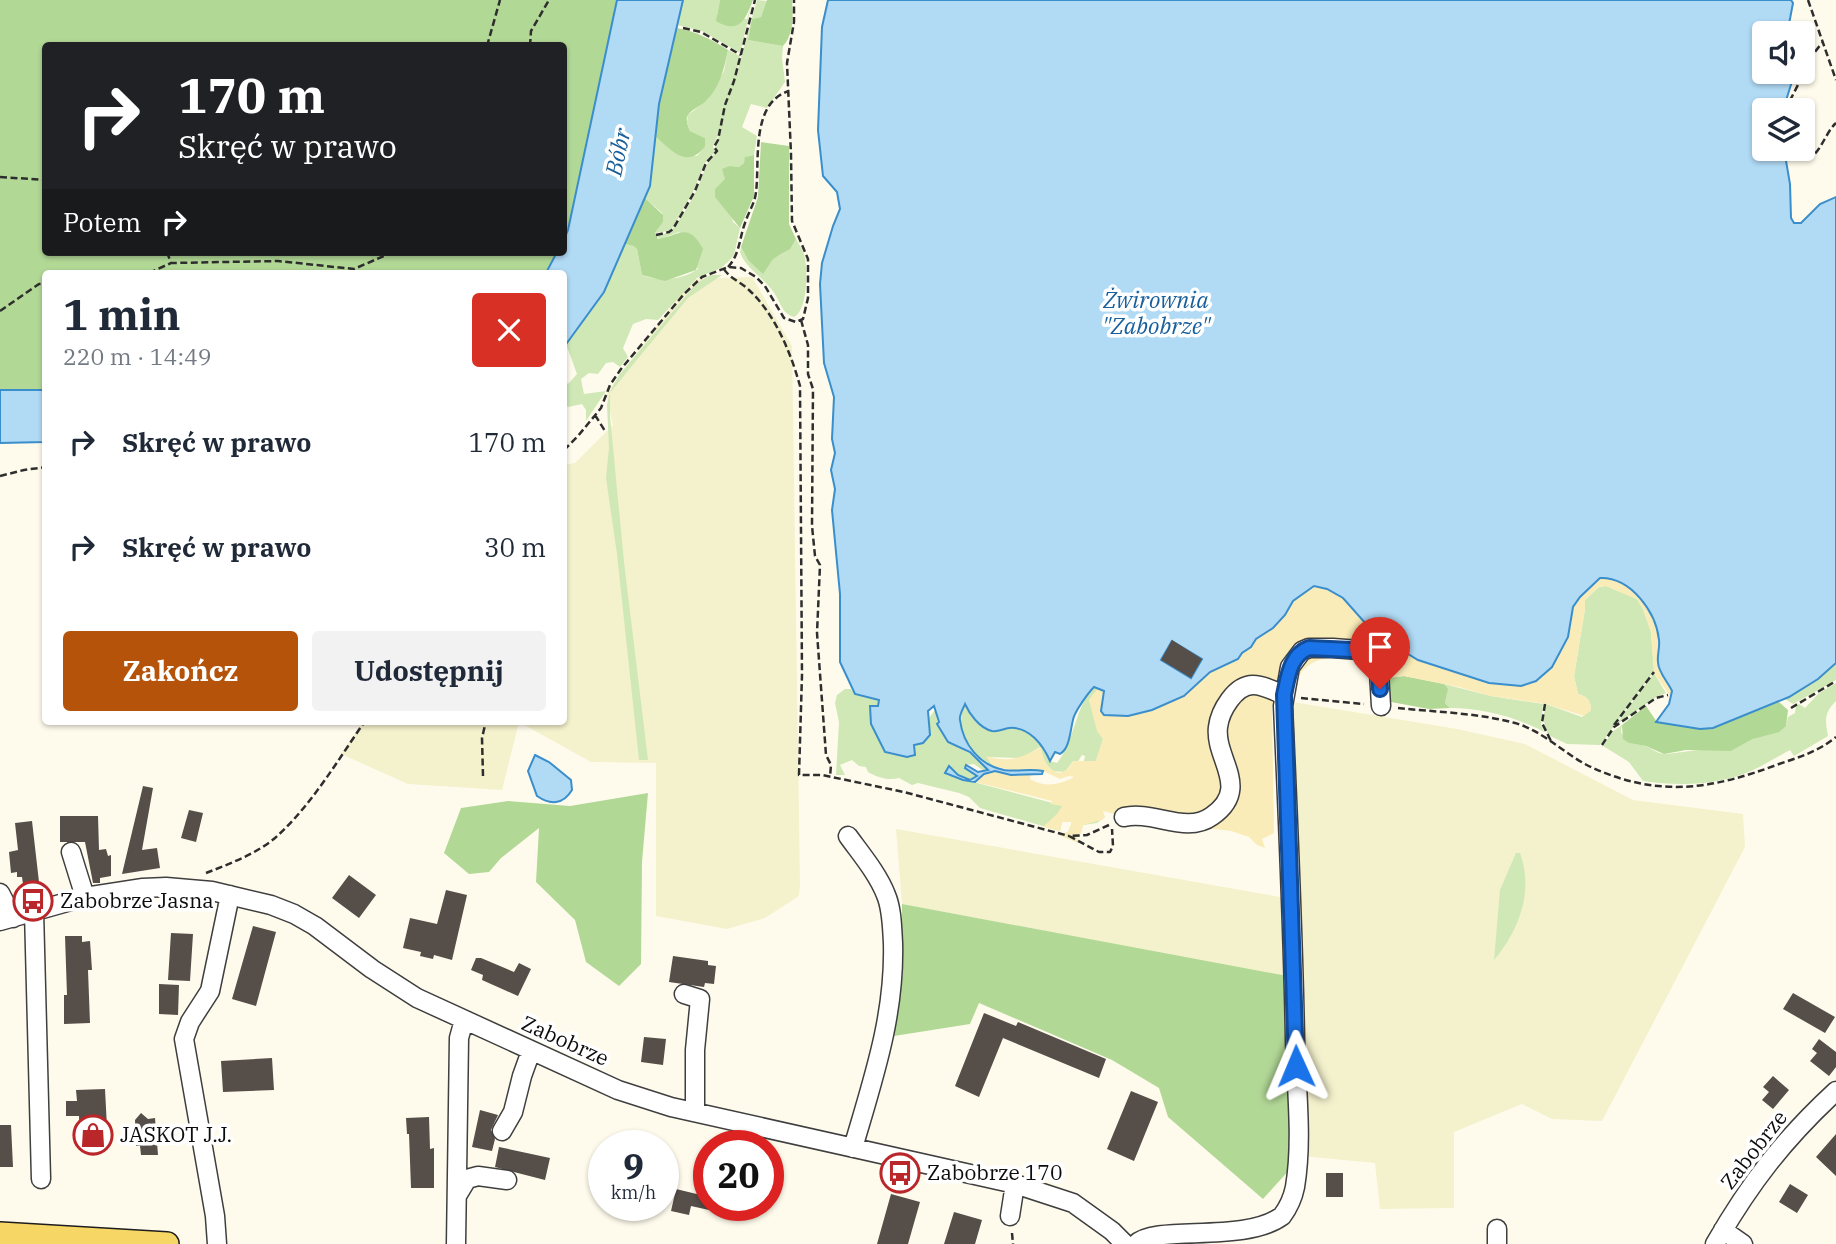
<!DOCTYPE html>
<html lang="pl">
<meta charset="utf-8">
<style>
body{margin:0;font-family:"IBM Plex Serif",serif;background:#f2f2f3;color:#1f2937;height:100vh;display:flex;flex-direction:column;font-size:26px;white-space:nowrap}
*{box-sizing:border-box;margin:0}
p{font-size:23px;color:#747a83}
.icon{flex:none;width:38px;height:38px;fill:none;stroke:currentColor;stroke-width:2;stroke-linecap:round;stroke-linejoin:round}
.map{position:relative;flex:1;overflow:hidden}
.drawer{position:absolute;left:42px;top:270px;width:525px;height:455px;display:flex;flex-direction:column;background:#fff;border-radius:7px;box-shadow:0 2px 5px #0004}
.drawer>*{flex:none}
.guide{position:absolute;left:42px;top:42px;width:525px;height:214px;border-radius:7px;box-shadow:0 2px 5px #0004;background:#202124;color:#fff;overflow:hidden}
.controls{position:absolute;left:1752px;top:21px;display:grid;gap:14px}
.controls a{display:grid;place-items:center;width:63px;height:63px;border-radius:7px;background:#fff;box-shadow:0 2px 5px #0004;font-size:35px}
.speed{position:absolute;left:588px;top:1130px;display:flex;gap:14px;font-size:35px;font-weight:700;text-align:center}
.speed>*{display:grid;place-content:center;width:91px;height:91px;border-radius:50%;background:#fff;box-shadow:0 2px 5px #0004;line-height:1}
.speed small{font-size:18px;font-weight:400}
.speed .limit{border:10px solid #d22;background:#fff;color:#111}
.pin{position:absolute;display:grid;place-items:center;width:60px;height:60px;color:#fff;margin:-72px -30px;border-radius:50% 50% 50% 0;rotate:-45deg;box-shadow:0 0 7px #0007}
.pin .icon{rotate:45deg}
.me{position:absolute;width:77px;margin:-38px;rotate:359deg;stroke-linejoin:round;filter:drop-shadow(0 0 5px #0008)}
.turn{display:flex;align-items:center;gap:24px;height:147px;padding:0 21px;font-size:32px}
.turn .icon{width:91px;height:91px;stroke-width:2.5}
.turn b{display:block;font-size:49px;line-height:60px}
.then{display:flex;align-items:center;height:66px;padding:0 21px;background:#0003;gap:14px;font-size:26px}
.round{display:grid;place-items:center;flex:none;width:74px;height:74px;border-radius:7px;background:#f2f2f3}
.summary{display:flex;align-items:center;justify-content:space-between;height:119px;padding:0 21px}
h1{font-size:42px;font-weight:700;line-height:52px}
.button{display:flex;gap:14px;margin-top:auto;padding:14px 21px}
.button a{flex:1;height:80px;border-radius:7px;background:#b45309;color:#fff;font-size:28px;font-weight:700;line-height:80px;text-align:center}
.button a+a{background:#f2f2f3;color:#1f2937}
ul{padding:0;list-style:none}
li{display:flex;align-items:center;gap:21px;height:105px;padding:0 21px}
li div{flex:1}
li b{display:block;font-size:26px}
li em{font-style:normal}
.map>svg:first-child{display:block}
.farmland{fill:#f4f1cd}
.green{fill:#cfe8b6}
.forest{fill:#b2d896}
.sand{fill:#f9ecb9}
.water{fill:#b1daf5;stroke:#3a8ecb;stroke-width:2;fill-rule:evenodd}
.building{fill:#554e49}
.lines{fill:none;stroke-linecap:round;stroke-linejoin:round}
.minor-casing{stroke:#3f3f3f;stroke-width:21}
.major-casing{stroke:#1d1d1d;stroke-width:26}
.path{stroke:#2e2e2e;stroke-width:2.5;stroke-dasharray:7 3.5;stroke-linecap:butt}
.minor{stroke:#fff;stroke-width:18}
.major{stroke:#f6d664;stroke-width:23}
.route-casing{stroke:#114b97;stroke-width:18}
.route{stroke:#1a73e8;stroke-width:12}
.labels{text-anchor:middle;stroke-width:7;stroke-linejoin:round;paint-order:stroke}
.poi-label{font-size:21px;fill:#0c0c0c;stroke:#fff;text-anchor:start}
.street-label{font-size:21px;fill:#0c0c0c;stroke:#fff}
.water-label{font-size:23px;font-style:italic;fill:#185f9b;stroke:#fff}
</style>
<div class="map">
<svg width="1836" height="1244" viewBox="0 0 1836 1244">
<rect width="100%" height="100%" fill="#fffbec"/>
<path class="farmland" d="M752,277L792,346L800,885L799,896L765,918L727,929L656,916V763L591,762L519,722L502,790L408,784L341,754L364,721H564V465L575,463L613,425L606,394L692,279Z
M1287,701L1457,729L1525,744L1633,800L1743,814L1745,847L1602,1121L1552,1119L1522,1104L1454,1132V1208L1380,1209L1375,1163L1302,1156L1298,979L902,904L896,829L1297,900Z"/>
<path class="green" d="M683,0H720L717,15L747,19L752,3L740,53L702,31L677,25Z
M757,0L767,1L761,17L752,19L748,40L783,46L782,58L785,82L767,108L751,104L742,127L757,136L754,155L746,157L744,163L739,167L730,166L725,179L733,222L740,228L734,255L729,261L721,268L697,278L658,320L646,319L633,324L623,348L628,357L620,367L613,362L606,363L598,374L589,373L581,379L584,394L606,391L586,421V410L582,404L568,407L564,403V385L569,383L577,374L566,344L604,292L625,244L635,246L637,249L642,275C659,282 682,280 698,269L679,232L660,239L655,236L670,232C679,222 691,202 697,189C704,175 705,161 718,151L715,147L721,128L713,147L716,151L705,163L693,192L673,227L668,231L655,233L663,222L662,213L645,198L650,186L655,136L675,153L697,156L705,147V138L690,131L687,122L688,115L707,100L724,71L728,50L740,56L736,76Z
M796,239C799,244 802,249 804,254C808,268 808,310 794,317C783,314 782,306 776,296C767,279 746,270 740,252L741,247L748,260C771,259 783,260 796,239Z
M710,275H722L688,298L640,356L610,393V416L624,562L648,760H639L617,554L606,478L609,448L607,405L610,392L619,375L696,284Z
M1606,586L1637,599L1643,609L1651,632L1654,671L1600,745L1567,744L1548,735C1543,724 1543,716 1546,704L1582,717L1591,710C1591,700 1586,696 1578,694L1574,676L1585,609V600L1599,587Z
M1836,663V680L1793,704L1785,699L1818,679Z
M1654,673L1666,693L1656,697L1616,725Z
M1836,683V701C1824,713 1825,720 1828,736L1794,756L1790,750C1777,757 1764,765 1751,771C1716,786 1679,786 1643,781L1629,762L1603,746L1612,732L1622,725L1621,732L1629,743C1634,744 1640,744 1645,746C1652,748 1657,754 1665,754C1686,752 1710,747 1731,751L1753,739L1786,726L1788,717L1795,713L1796,706L1799,704L1805,708L1818,694Z
M1444,684L1491,696L1543,704L1541,725L1544,732C1517,717 1481,708 1450,708L1445,703L1447,693Z
M1094,687L1099,688L1089,700L1103,739L1096,761H1084L1085,756L1082,755L1077,763L1073,761L1065,772L1052,771L1044,761L1040,747L1022,758L987,757L993,766C968,753 954,729 965,704C968,715 980,729 992,731C998,732 1003,729 1009,728C1029,727 1043,745 1050,761L1057,763C1075,741 1075,706 1094,687Z
M845,689H851L855,694L879,700L878,706L870,707L871,724L884,750L907,757L915,755L914,745L923,743L930,735L929,718L935,710C942,756 969,741 988,770L984,771L974,764L966,765L965,768L978,776L970,780L958,776L949,767L947,775L1105,817L1097,823L1083,825L1081,833L1076,837L1079,843L1059,835L1068,832L1072,822H1062L1060,831L980,808L969,797L959,793L918,783L912,785L899,778C888,781 877,777 868,772L866,767L859,766L852,760L840,765L845,775H836L839,722L835,703L837,695Z
M1516,853H1520C1534,891 1519,931 1494,960L1500,890Z"/>
<path class="forest" d="M0,0H617L568,230L564,239V46H46V252H557L546,273H46L45,390H0Z
M720,0H753C746,19 739,35 716,21Z
M767,0H792C793,16 794,34 783,46L748,40L752,19L761,17Z
M677,28C697,32 711,39 728,50C724,69 720,87 706,101C701,106 692,109 688,115C685,120 688,126 690,131L705,138V147C686,169 672,151 655,136L659,104Z
M761,142L789,146V224L796,239L790,249L773,259L763,274L748,260L741,247L758,197Z
M754,155V196L740,228L715,197V189L725,179L722,169L730,166L739,167L744,163L745,157Z
M645,198L663,215V222L655,233L658,239C681,235 688,222 703,249L696,270L665,281L642,275L637,249L634,246L625,244Z
M1404,676L1444,684L1448,689L1445,703L1450,708L1429,709L1391,702L1386,698L1388,678Z
M1779,702L1788,710L1786,726L1779,732L1753,739L1731,751L1686,750L1664,754L1646,746L1629,743L1623,739L1622,725L1646,706L1657,722L1700,729L1713,728Z
M648,793L642,862L641,964L619,986L586,962L575,920L536,882L539,828L501,858L489,872L469,874L444,853L461,808L508,801L570,806Z
M902,904L1298,978L1302,1156L1263,1199L1168,1117L1159,1088L1112,1060L979,1003L970,1024L894,1036L902,970Z"/>
<path class="sand" d="M1600,578C1632,577 1657,613 1660,642C1660,649 1657,657 1658,664C1660,677 1673,684 1672,699L1654,673L1651,632L1643,609L1637,599L1606,586L1599,587L1585,600V609L1574,676L1578,694C1587,697 1591,700 1591,710L1584,716L1546,704L1491,696L1459,687L1404,676L1388,678L1370,667L1366,656C1345,656 1310,653 1299,677C1295,685 1295,695 1291,704L1279,710L1272,706L1274,833L1262,839L1265,848L1257,845L1249,837L1231,831L1133,819L1103,811L1105,817L1102,820L1083,825L1081,833L1076,837L1079,843L1059,835L1068,832L1072,822H1062L1060,831L1043,827L1057,814L1062,806L1051,804L1052,801L975,782L984,775L995,771L1031,774L1030,779C1045,788 1059,785 1074,777L1069,776L1060,779L1043,771L1031,769L1015,771L993,766L986,756C1008,763 1022,758 1041,747C1043,759 1047,770 1060,773L1068,769L1073,761H1096L1103,739L1097,731L1089,700L1098,688L1104,691L1101,711L1104,715L1128,716L1168,704L1177,697L1185,695L1210,672L1238,659L1242,653L1251,647L1256,639L1273,628L1285,615L1293,601L1314,586L1327,589L1343,598L1352,610L1361,616L1369,629L1385,642L1418,660L1489,683L1521,686L1543,677L1568,637L1573,607L1580,597Z"/>
<path class="water" d="M617,0H683L659,104L650,186L604,292L564,347V273H546L557,252H564V239L568,230Z
M828,0H1791L1793,3L1789,24L1796,33H1764V72H1795L1783,110H1764V149H1784L1790,184L1791,218L1794,223H1801L1820,204L1836,197V663L1818,679L1789,697L1713,728L1700,729L1656,722L1669,704L1672,691C1668,682 1658,672 1658,662C1657,655 1660,648 1659,640C1656,612 1631,577 1600,578L1580,597L1573,607L1568,637L1552,667L1536,681L1521,686L1489,683L1418,660L1374,633L1343,598L1327,589L1314,586L1293,601L1285,615L1273,628L1256,639L1251,647L1242,653L1238,659L1210,672L1184,696L1152,710L1128,716L1104,715L1101,711L1104,691L1094,687C1089,692 1074,712 1073,720C1070,731 1070,748 1060,754L1055,752L1050,761C1043,745 1029,726 1009,728C1003,729 998,732 992,731C979,728 969,713 965,704C963,709 959,715 960,720C963,744 979,765 1004,770C1017,772 1030,768 1043,771L1042,774L1011,775L995,771L984,774L975,782L963,780L945,773L949,766L958,775L970,780L977,776L965,768L966,765L978,772L988,770L970,752L948,742L937,724L939,722L934,706L928,711L930,735L923,743L914,745L915,755L907,757L885,752L871,724L870,706H878L879,700L855,694L840,662V594L832,510L835,489L831,470L835,453L832,439L834,397L824,363L820,284L822,263L833,226L840,209L837,192L823,176L818,130L822,27ZM1172,641L1202,659L1191,678L1161,660Z
M0,390H45V442L0,443Z
M535,755L549,762L571,780L572,790C563,805 550,805 537,796L528,771Z"/>
<path class="building" d="M1172,640L1202,659L1191,678L1161,660Z
M143,786L153,788L142,850L157,848L160,868L122,874Z
M189,810L203,813L196,842L181,838Z
M60,816H98L99,850L106,849L108,856L111,855V876L100,878V883H93L85,842H60Z
M32,821L39,882L23,884L22,877H17V872L11,873L9,852L18,850L15,823Z
M349,875L376,895L359,918L332,898Z
M446,890L467,895L452,960L434,955L433,959L420,956L421,952L403,948L410,918L437,924Z
M253,926L276,932L256,1006L232,999Z
M171,933L193,934L190,981L168,980Z
M65,936H82V942L90,941L92,970H88L90,1023L64,1024V995H67Z
M673,956L708,961V965L716,966L714,984L705,983L704,987L669,982Z
M476,958H481L514,972L519,963L531,969L518,996L482,980L483,975L471,970Z
M159,984L179,985L178,1015L159,1014Z
M1793,993L1835,1017L1825,1033L1783,1009Z
M984,1013L1016,1026L1018,1022L1106,1059L1099,1078L1003,1038L979,1097L955,1086Z
M644,1037L666,1039L663,1065L641,1062Z
M1819,1039L1836,1052V1067L1829,1076L1810,1061L1817,1053L1812,1049Z
M272,1058L274,1090L223,1092L221,1061Z
M1773,1076L1789,1090L1773,1109L1762,1100L1769,1092L1763,1087Z
M105,1089L108,1147L80,1149L79,1116H66V1101H77L76,1090Z
M1131,1091L1158,1102L1134,1161L1107,1149Z
M480,1110L498,1115L491,1130L495,1139L492,1151L472,1147Z
M141,1113L148,1119L155,1118L158,1155H141L140,1146H136L135,1120Z
M429,1117L430,1149L434,1148V1188H411L409,1134H407L406,1118Z
M0,1125H11L13,1167H0Z
M1836,1134V1176L1816,1157Z
M499,1147L550,1158L545,1180L495,1167Z
M1326,1173H1343V1197H1326Z
M1790,1184L1808,1195L1797,1213L1779,1202Z
M676,1189L709,1197V1210L691,1206L689,1215L671,1211Z
M891,1194L920,1202L908,1244H877Z
M954,1212L982,1220L975,1244H944Z"/>
<g class="lines">
<g class="minor-casing">
<path id="minor" d="M1124,817C1153,810 1186,835 1212,816C1252,788 1214,759 1218,727C1220,711 1235,685 1253,685C1264,685 1274,691 1284,695
M848,836C861,854 878,874 886,895C892,909 892,927 893,943C895,1016 873,1079 853,1148
M71,852L85,897
M0,893L13,918
M34,911L41,1179
M0,921L85,897L143,888L166,887L212,891L271,905L294,914L315,926L372,969L417,998L618,1090L671,1107L1015,1184L1073,1203L1112,1231L1125,1244
M684,994L700,999L695,1050V1112
M502,1131L513,1112L522,1076L531,1051
M458,1194L467,1179L478,1176L507,1180
M1010,1216L1015,1184
M1723,1230L1743,1244
M217,1244L215,1216L184,1039L190,1022L210,991L230,895
M456,1244L459,1038L464,1020
M1136,1244C1156,1224 1244,1244 1282,1216C1288,1208 1293,1197 1295,1187C1303,1139 1296,1088 1295,1039C1293,928 1288,817 1283,706L1290,667L1302,651L1309,648H1333L1372,651L1379,672L1381,706
M1497,1244V1229
M1715,1244C1750,1183 1784,1139 1836,1091"/>
</g>
<g class="major-casing">
<path id="major" d="M0,1234L167,1244"/>
</g>
<path class="path" d="M1808,0L1836,80
M683,28L701,32L741,55
M487,46L500,0
M530,46L531,31L549,0
M1802,68L1822,43
M1785,110L1800,81L1801,72
M1791,149L1796,158C1818,167 1823,134 1836,123
M0,177L46,180
M656,235L669,232L673,229L695,191L706,163L717,151L714,147L718,140L725,105L734,81L755,0
M167,252L171,263L278,261L354,269L393,252
M728,267C740,254 739,239 745,223C748,213 755,203 756,192C760,162 750,103 789,91
M724,269C729,278 741,282 749,290C775,314 791,353 800,386L802,675L799,775H822L904,792L1069,836
M149,273L171,263
M0,311L39,284H46
M801,320L808,345V374L813,389L812,526L815,556L820,565L817,633L826,755L831,765L830,777
M595,415L605,431
M564,450L578,436L601,408L610,385L621,369L684,294L702,277L728,267L741,268L756,277L765,286L784,318L796,322L803,319L808,298V259L792,221L791,154L787,63L794,22V0
M0,476L24,470L46,467
M1301,698L1364,704
M1545,704L1542,723L1552,743
M1398,708C1436,712 1478,713 1515,723C1544,731 1566,756 1593,768C1660,798 1713,789 1779,764C1800,757 1819,751 1836,737
M1791,708L1836,681
M1614,725L1654,672
M1602,745L1614,727L1656,698L1668,695
M483,776L482,738L486,721
M1109,825L1087,835L1069,836L1099,852H1110L1113,846L1112,829
M206,873C229,864 256,854 275,838C311,806 338,760 365,721
M1012,1233L1013,1244"/>
<use href="#minor" class="minor"/>
<use href="#major" class="major"/>
</g>
<g class="lines">
<g class="route-casing">
<path id="route" d="M1296,1066L1284,695C1288,677 1290,655 1309,648L1372,651L1379,672L1380,689"/>
</g>
<use href="#route" class="route"/>
</g>
<defs>
<g id="bus-ring" transform="scale(2.0125)"><circle r="9.5" fill="#fff" stroke="#ba272b" stroke-width="1.5"/><path d="M-5-6H5V4H4V6H2V4H-2V6H-4V4H-5ZM-3.5-4V0h7V-4ZM-3.5 1.2v1.5H-2V1.2ZM2 1.2v1.5H3.5V1.2Z" fill="#ba272b"/></g>
<g id="shop-ring" transform="scale(2.0125)"><circle r="9.5" fill="#fff" stroke="#ba272b" stroke-width="1.5"/><path d="M-5-2.5h2.3a2.7 3.5 0 0 1 5.4 0H5L5.5 6h-11ZM-1.5-2.5h3a1.5 2.3 0 0 0-3 0Z" fill="#ba272b"/></g>
</defs>
<g fill-rule="evenodd">
<use href="#bus-ring" x="33" y="901"/>
<use href="#shop-ring" x="93" y="1135"/>
<use href="#bus-ring" x="900" y="1173"/>
</g>
<g class="labels">
<g class="poi-label">
<text x="60" y="908">Zabobrze Jasna</text>
<text x="120" y="1142">JASKOT J.J.</text>
<text x="927" y="1180">Zabobrze 170</text>
</g>
<g class="street-label">
<text transform="translate(565 1041) rotate(24)" y="7">Zabobrze</text>
<text transform="translate(1754 1150) rotate(-52)" y="7">Zabobrze</text>
</g>
<g class="water-label">
<text transform="translate(618 152) rotate(-78)" y="8">Bóbr</text>
<text x="1156" y="308">Żwirownia<tspan x="1156" dy="26">"Zabobrze"</tspan></text>
</g>
</g>
</svg>
<div class="controls">
<a><svg class="icon" aria-label="sound" viewBox="0 0 24 24"><path d="M4 9h4l5-4v14l-5-4H4zM17 9q2 3 0 6"/></svg></a>
<a><svg class="icon" aria-label="layers" viewBox="0 0 24 24"><path d="M12 4l9 5-9 5-9-5zM3 14l9 5 9-5"/></svg></a>
</div>
<div class="speed"><div>9<small>km/h</small></div><div class="limit">20</div></div>
<div class="pin" style="left:1380px;top:689px;background:#d93025"><svg class="icon" aria-label="arrive" viewBox="0 0 24 24"><path d="M6 21V4h12l-3 4 3 4H6"/></svg></div>
<svg class="me" style="left:1296px;top:1066px" viewBox="-20 -20 40 40"><path d="M0-17L14 15 0 8-14 15z" fill="#1a73e8" stroke="#fff" stroke-width="4"/></svg>
<div class="guide">
<div class="turn"><svg class="icon" aria-label="right" viewBox="0 0 24 24"><path d="M7 20v-9h11M14 6l5 5-5 5"/></svg><div><b>170 m</b>Skręć w prawo</div></div>
<div class="then">Potem<svg class="icon" aria-label="right" viewBox="0 0 24 24"><path d="M7 20v-9h11M14 6l5 5-5 5"/></svg></div>
</div>
<section class="drawer">
<div class="summary"><div><h1>1 min</h1><p>220 m · 14:49</p></div><a class="round" style="background:#d93025;color:#fff"><svg class="icon" aria-label="close" viewBox="0 0 24 24"><path d="M6 6l12 12M18 6L6 18"/></svg></a></div>
<ul>
<li><svg class="icon" aria-label="right" viewBox="0 0 24 24"><path d="M7 20v-9h11M14 6l5 5-5 5"/></svg><div><b>Skręć w prawo</b></div><em>170 m</em></li>
<li><svg class="icon" aria-label="right" viewBox="0 0 24 24"><path d="M7 20v-9h11M14 6l5 5-5 5"/></svg><div><b>Skręć w prawo</b></div><em>30 m</em></li>
</ul>
<div class="button"><a>Zakończ</a><a>Udostępnij</a></div>
</section>
</div>
